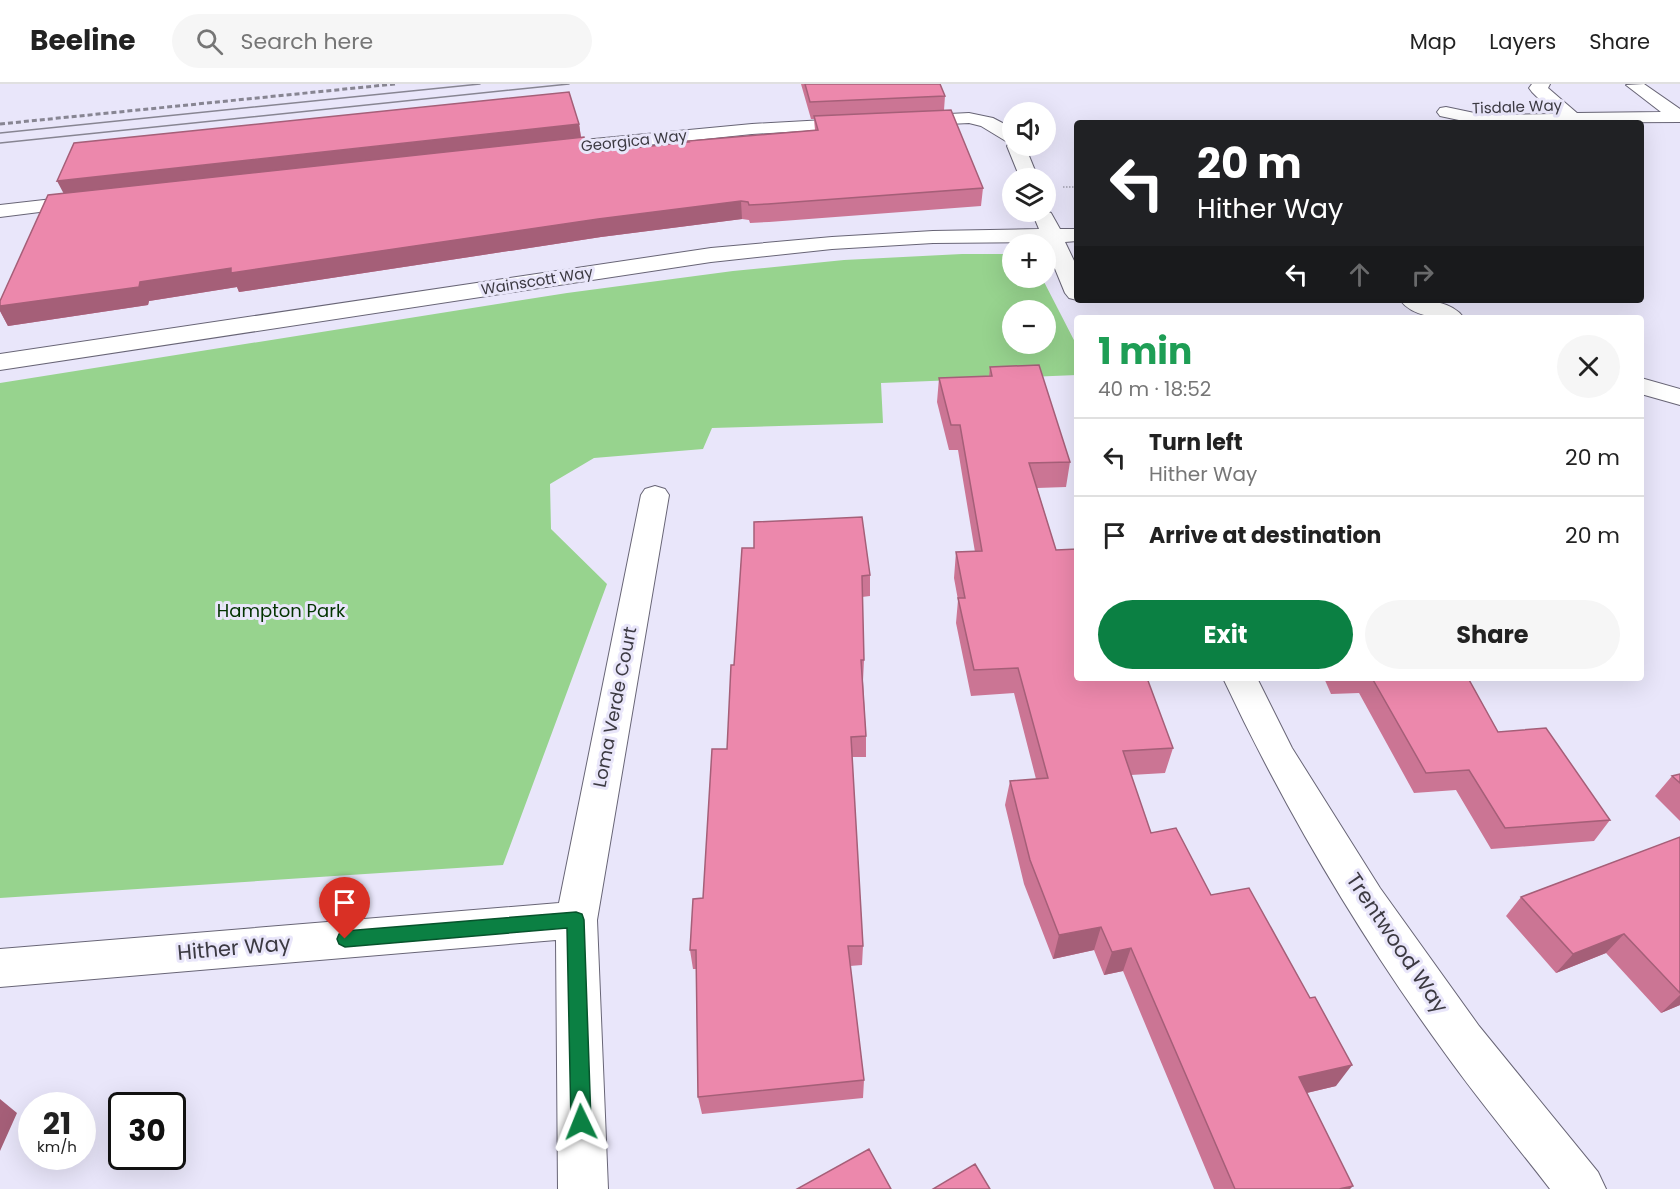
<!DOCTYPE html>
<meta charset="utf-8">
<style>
body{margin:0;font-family:Poppins,sans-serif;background:#f6f6f6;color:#222;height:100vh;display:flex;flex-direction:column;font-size:22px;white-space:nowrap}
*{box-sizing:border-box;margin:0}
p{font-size:20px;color:#767676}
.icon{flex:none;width:33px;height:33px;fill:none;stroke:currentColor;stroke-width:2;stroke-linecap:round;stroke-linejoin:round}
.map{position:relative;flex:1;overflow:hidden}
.side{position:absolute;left:1074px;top:231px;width:570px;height:366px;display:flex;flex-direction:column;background:#fff;border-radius:6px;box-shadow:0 6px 24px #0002}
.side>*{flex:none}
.guide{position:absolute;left:1074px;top:36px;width:570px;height:183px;border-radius:6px;box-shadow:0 6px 24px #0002;background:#202124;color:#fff;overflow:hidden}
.controls{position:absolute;left:1002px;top:18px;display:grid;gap:12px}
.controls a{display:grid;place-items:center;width:54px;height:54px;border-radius:50%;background:#fff;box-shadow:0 6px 24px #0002;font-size:30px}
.speed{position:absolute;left:18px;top:1008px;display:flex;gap:12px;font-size:30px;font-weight:700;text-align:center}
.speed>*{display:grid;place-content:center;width:78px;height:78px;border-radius:50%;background:#fff;box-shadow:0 6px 24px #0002;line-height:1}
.speed small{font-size:15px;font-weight:400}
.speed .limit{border:3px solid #111;border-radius:9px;background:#fff;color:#111}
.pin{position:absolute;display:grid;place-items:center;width:51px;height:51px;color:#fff;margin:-62px -26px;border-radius:50% 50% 50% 0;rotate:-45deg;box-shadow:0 0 6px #0007}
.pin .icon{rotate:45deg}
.me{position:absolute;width:66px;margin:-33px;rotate:358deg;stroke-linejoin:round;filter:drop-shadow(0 0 4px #0008)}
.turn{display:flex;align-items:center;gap:21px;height:126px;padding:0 24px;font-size:27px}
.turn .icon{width:78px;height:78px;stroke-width:2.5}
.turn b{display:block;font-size:42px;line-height:51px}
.lanes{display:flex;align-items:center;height:57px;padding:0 24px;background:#0003;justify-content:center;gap:30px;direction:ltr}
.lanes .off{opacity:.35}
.round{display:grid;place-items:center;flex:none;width:63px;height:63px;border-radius:32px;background:#f6f6f6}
.summary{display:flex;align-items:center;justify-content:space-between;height:102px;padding:0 24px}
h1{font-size:36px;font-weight:700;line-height:45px;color:#1e9e55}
.action{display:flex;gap:12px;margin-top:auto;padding:12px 24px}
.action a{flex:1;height:69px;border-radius:36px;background:#0b8043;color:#fff;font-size:24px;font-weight:700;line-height:69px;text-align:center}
.action a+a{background:#f6f6f6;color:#222}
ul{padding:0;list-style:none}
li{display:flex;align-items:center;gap:18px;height:78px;padding:0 24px;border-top:2px solid #e0e0e0}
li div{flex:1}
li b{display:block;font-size:22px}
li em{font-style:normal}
header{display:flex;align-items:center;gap:36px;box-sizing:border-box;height:84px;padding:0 30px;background:#fff;border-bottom:2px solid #e0e0e0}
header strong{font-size:28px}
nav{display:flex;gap:33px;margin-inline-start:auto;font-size:21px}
.search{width:420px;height:54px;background:#f6f6f6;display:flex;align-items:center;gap:15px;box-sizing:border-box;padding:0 21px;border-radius:33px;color:#767676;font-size:22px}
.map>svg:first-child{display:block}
.green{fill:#97d38e;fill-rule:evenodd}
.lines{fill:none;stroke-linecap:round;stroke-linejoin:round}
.minor-casing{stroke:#686576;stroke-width:2}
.path{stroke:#b4b2c2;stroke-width:2;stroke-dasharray:1.5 1.5;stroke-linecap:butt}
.minor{fill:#fff;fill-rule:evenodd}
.tram{stroke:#878592;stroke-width:1.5}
.rail{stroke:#878592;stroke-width:3;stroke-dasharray:5 3;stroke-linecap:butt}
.wall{fill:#cb7594}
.shaded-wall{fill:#a55f78}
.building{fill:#ec88ac;stroke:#a55f78;stroke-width:1.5}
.route{fill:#0b8043;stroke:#07532c;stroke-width:1.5}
.labels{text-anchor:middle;stroke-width:6;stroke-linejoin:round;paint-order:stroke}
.far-street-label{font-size:15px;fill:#3c3a42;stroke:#e9e6fa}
.park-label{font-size:18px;fill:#033400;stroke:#e9e6fa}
.street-label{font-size:18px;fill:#3c3a42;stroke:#e9e6fa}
.near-street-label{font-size:21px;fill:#3c3a42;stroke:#e9e6fa}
</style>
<header>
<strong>Beeline</strong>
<div class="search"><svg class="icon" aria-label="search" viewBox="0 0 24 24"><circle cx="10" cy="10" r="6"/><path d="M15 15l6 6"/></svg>Search here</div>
<nav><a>Map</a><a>Layers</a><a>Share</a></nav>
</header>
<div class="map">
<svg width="1680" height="1105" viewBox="0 0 1680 1105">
<rect width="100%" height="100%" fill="#e9e6fa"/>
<path class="green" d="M962,170H1012V194H1042L1077,262V291L881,299L883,339L712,344L703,365L594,374L550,400L551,445L607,500L503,781L0,814V299L567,209L733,187L844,176ZM1012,226H1046V260H1012Z"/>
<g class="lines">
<g class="minor-casing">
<path id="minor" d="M1532,0H1550L1548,4L1577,29L1661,28L1626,1L1644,0L1680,25V38L1473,39L1440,32L1437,28L1440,24L1446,23L1484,31L1554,30L1532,8L1529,4Z
M969,29L993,34L1012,44V62H1025L1038,94H1020L1007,62L1009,59L981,42L969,39L909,42L903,41L900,37L903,33L909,32Z
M861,34L867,35L870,39L867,43L752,50L541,72L534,70L532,66L534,62L541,60L752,40Z
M88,111L95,113L98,117L95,121L0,133V121Z
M1046,127L1051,129L1060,145H1077V157L1065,158L1077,183V216L1069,214L1065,209L1044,158L933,159L832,165L711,178L0,286V270L711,164L832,153L933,147L1039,145L1034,133L1037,129Z
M1400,216C1421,216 1451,215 1464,234C1443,234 1414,235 1400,216Z
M1641,294L1680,305V321L1641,310Z
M655,402L665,405L669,411L597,836L608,1105H558L556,856L0,903V865L559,819L641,411L645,405Z
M1223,594H1257L1292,664L1380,804L1479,942L1598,1088L1606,1105H1550C1516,1061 1480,1018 1447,972C1361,854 1285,726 1223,594Z"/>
</g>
<path class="path" d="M1063,103H1077"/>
<use href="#minor" class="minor"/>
<path class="tram" d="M0,49L480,0
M0,59L569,0"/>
<path class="rail" d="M0,40L395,0"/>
</g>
<path class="wall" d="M801,0H940L945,12L944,26L983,104L981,122L769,138L750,139L749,136L742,135L601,153L239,208L237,203L149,217L148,221L8,242L0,227V217L579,40L581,53L589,68L815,46L814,35H811Z
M990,283L1070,378L1066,403L1037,404L1056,466L1173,664L1165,689L1131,691L1151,749L1211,811L1336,1002L1307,1009L1339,1105H1214L1123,887L1104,891L1094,866L1053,875L1024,800L1005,721L1010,697L1036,695L1014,609L971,612L956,539L958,516L954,494L956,468H975L958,366H949L937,318L939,294L989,292Z
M742,464L870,491V512L862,513L864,576L863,597L866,652V673H852L863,862L862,881L850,882L864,996L863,1014L702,1030L698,1013L696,885H693L690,866L703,814L727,665L734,581Z
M1324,594H1468L1498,648L1610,736L1594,757L1491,765L1456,706L1414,709L1359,609L1331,610Z
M1680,690V737L1655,712L1672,692Z
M1680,753V921L1661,929L1606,869L1556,889L1506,832L1521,813Z"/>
<path class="shaded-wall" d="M579,40L581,54L65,112L57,97Z
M741,117L742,135L601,153L239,208L237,203L149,217L148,221L8,242L0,227V222L140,198L231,184L598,135Z
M1101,843L1094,866L1053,875L1059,851Z
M1624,850L1606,869L1556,889L1573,870Z
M1131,864L1123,887L1104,891L1112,868Z
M1680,911V921L1661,929Z
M1352,981L1336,1002L1285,1014L1299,993Z
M0,1015L17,1029L0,1067Z
M1353,1102L1350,1105H1339Z"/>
<path class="building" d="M805,0H940L945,12L810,18Z
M569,8L579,40L57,97L74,59Z
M951,26L983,104L768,120L749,121L748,118L741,117L598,135L231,189V184L140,198L139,203L0,222V217L48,111L584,53L589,68L633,64L689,58L688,57L818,46L814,32Z
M1039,281L1070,378L1029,379L1056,466L1077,465V594H1147L1173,664L1123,667L1151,749L1176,744L1211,811L1249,804L1310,914L1315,913L1352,981L1299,993L1353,1102L1339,1105H1235L1131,864L1112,868L1101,843L1059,851L1030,776L1010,697L1048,694L1018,584L974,586L958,514H965L956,468L982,467L960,341H951L939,294L992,292L990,283Z
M862,433L870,491L862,492L864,576H861L866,652L851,653L863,862H848L864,996L698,1013L696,866H690L693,815L703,814L712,665H727L731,581H734L742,464H754V438Z
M1372,594H1468L1498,648L1546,644L1610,736L1505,744L1469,686L1426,689Z
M1680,690V699L1672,692Z
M1680,753V909L1624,850L1573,870L1521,813Z
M869,1065L891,1105H797Z
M975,1080L990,1105H933Z"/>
<path class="route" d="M576,828L582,830L584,836L591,1038L588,1045L581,1047L574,1045L571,1038L567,844L345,863L339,860L337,855L339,850L345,847Z"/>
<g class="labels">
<g class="far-street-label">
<text transform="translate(1517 23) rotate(-2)" y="5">Tisdale Way</text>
<text transform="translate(634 57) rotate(-6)" y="5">Georgica Way</text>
<text transform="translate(537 197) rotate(-9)" y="5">Wainscott Way</text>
</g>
<g class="park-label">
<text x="281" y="533">Hampton Park</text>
</g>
<g class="street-label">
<text transform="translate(615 623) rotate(-79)" y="6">Loma Verde Court</text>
</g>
<g class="near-street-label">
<text transform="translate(1397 859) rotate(56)" y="7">Trentwood Way</text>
<text transform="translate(234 864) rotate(-5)" y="7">Hither Way</text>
</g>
</g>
</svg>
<div class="controls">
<a><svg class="icon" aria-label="sound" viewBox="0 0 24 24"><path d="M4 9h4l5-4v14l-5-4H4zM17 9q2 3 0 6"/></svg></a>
<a><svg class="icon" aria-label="layers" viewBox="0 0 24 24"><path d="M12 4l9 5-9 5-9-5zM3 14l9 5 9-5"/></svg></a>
<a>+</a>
<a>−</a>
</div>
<div class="speed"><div>21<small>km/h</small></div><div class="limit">30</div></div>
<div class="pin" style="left:345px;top:855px;background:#d93025"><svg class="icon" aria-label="arrive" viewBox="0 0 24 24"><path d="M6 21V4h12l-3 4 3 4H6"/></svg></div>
<svg class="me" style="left:581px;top:1038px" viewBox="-20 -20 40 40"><path d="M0-17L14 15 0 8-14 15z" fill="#0b8043" stroke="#fff" stroke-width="4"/></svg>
<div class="guide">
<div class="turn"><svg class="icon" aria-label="left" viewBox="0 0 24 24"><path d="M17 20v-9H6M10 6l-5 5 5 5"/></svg><div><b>20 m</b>Hither Way</div></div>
<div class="lanes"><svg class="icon" aria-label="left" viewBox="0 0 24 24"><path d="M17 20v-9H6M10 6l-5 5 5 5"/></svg><svg class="icon off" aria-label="ahead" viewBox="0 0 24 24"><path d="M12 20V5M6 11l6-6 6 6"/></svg><svg class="icon off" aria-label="right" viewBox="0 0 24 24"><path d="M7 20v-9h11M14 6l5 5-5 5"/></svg></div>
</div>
<section class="side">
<div class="summary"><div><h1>1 min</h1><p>40 m · 18:52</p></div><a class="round"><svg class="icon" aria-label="close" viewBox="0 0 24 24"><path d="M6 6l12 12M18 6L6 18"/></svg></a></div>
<ul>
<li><svg class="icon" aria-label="left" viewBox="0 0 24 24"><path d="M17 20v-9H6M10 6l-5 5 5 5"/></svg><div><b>Turn left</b><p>Hither Way</p></div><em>20 m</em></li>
<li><svg class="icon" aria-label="arrive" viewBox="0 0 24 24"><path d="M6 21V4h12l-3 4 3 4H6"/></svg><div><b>Arrive at destination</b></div><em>20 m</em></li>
</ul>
<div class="action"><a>Exit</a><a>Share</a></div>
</section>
</div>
